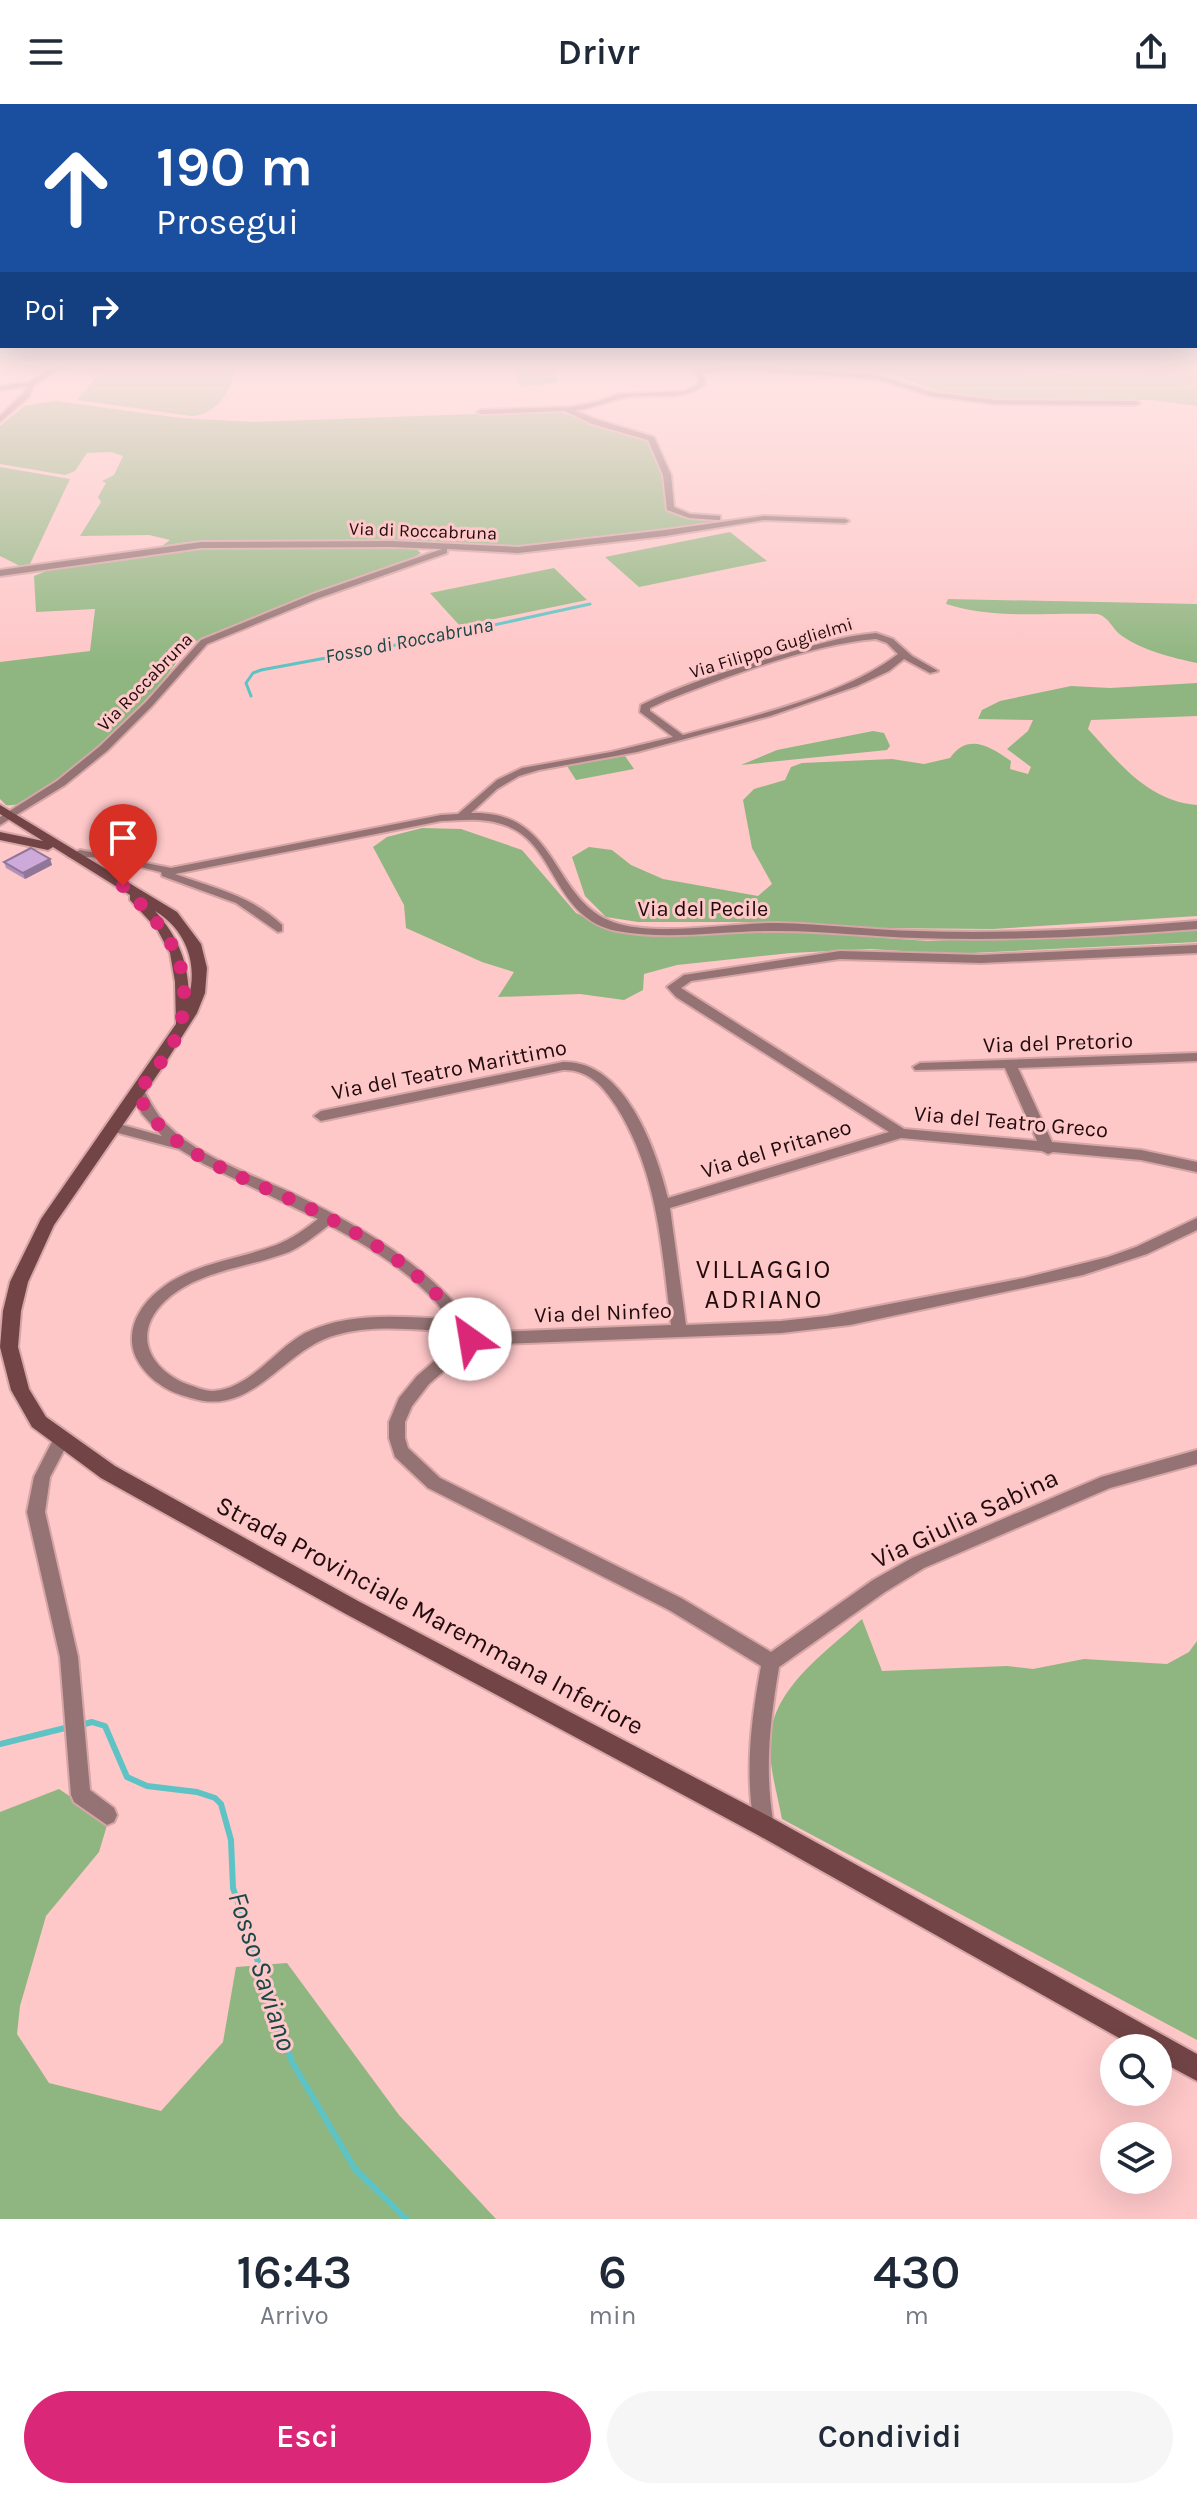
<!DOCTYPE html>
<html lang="it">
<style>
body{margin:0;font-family:Karla,sans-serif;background:#f6f6f7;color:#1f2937;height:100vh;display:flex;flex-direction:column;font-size:30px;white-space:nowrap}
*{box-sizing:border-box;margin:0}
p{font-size:26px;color:#747a83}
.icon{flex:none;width:44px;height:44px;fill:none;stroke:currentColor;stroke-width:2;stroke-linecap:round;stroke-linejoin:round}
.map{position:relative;height:2115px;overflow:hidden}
.side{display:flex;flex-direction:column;background:#fff;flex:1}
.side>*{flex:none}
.banner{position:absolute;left:0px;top:0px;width:1198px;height:244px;box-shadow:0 8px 32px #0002;background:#1a4fa0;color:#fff;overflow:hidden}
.tools{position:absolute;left:1100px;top:1930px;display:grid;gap:16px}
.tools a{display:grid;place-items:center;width:72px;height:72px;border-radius:50%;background:#fff;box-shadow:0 8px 32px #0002;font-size:40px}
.pin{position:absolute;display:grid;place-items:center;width:68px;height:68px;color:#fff;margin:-82px -34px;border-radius:50% 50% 50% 0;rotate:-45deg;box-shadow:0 0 8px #0007}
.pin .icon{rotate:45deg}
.me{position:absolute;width:88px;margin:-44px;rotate:328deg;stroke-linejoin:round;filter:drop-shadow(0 0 6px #0008)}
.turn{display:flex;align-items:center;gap:28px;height:168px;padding:0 24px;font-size:36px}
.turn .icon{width:104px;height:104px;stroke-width:2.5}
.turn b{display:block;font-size:56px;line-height:68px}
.then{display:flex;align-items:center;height:76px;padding:0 24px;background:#0003;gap:16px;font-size:30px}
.eta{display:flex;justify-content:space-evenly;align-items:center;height:136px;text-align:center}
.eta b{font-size:48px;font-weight:600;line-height:56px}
.primary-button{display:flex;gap:16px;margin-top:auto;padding:16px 24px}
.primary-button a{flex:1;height:92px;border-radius:48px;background:#db2777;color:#fff;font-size:32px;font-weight:600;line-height:92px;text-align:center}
.primary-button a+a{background:#f6f6f7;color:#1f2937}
header{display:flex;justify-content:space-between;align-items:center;height:104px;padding:0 24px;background:#fff;font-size:36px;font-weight:600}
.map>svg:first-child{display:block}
.green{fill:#8fb680}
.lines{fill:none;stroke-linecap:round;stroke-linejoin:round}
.stream-far1{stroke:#5dc3c5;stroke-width:3}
.stream{stroke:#5dc3c5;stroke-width:6}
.street-casing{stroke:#d6a5a6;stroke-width:4}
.secondary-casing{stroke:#d6a5a6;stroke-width:4}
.street{fill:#957374;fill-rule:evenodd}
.secondary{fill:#724446;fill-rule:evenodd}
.wall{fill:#b192bc}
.shaded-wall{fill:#907799}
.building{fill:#ceaadb;stroke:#907799;stroke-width:2}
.route{stroke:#db2777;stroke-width:14;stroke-dasharray:0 25.2}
.labels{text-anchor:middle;stroke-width:6;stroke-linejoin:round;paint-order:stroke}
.far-street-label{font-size:18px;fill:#220b0d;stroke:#fec7c8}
.far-water-label{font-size:20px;font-style:italic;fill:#194748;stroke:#fec7c8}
.street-label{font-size:22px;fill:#220b0d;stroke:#fec7c8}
.quarter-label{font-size:26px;letter-spacing:2px;fill:#220b0d;stroke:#fec7c8}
.near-street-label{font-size:26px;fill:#220b0d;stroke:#fec7c8}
.near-water-label{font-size:28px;font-style:italic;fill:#194748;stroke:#fec7c8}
</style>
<header><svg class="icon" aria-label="menu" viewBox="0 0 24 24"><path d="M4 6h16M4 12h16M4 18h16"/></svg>Drivr<svg class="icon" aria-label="share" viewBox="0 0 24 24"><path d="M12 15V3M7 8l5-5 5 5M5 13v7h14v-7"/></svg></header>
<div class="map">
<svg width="1197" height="2115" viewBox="0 0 1197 2115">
<rect width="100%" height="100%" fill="#fec7c8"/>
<path class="green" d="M64,262H234C235,286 215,311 192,312L77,296L98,271L55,268Z
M551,262L559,279L520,282L514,264Z
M753,262H999L1006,267L1061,270L1148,268L1155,262H1197V302L1153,296H1000L941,288L892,271Z
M55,297L180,314L254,318L556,307L648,336L662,370L665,400L669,407L689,414L726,416L635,431L514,444L337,436L187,438L162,442L170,436L149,431L80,432L101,398L98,393L106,379L102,377L114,371L123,352L111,348L87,349L75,367L65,371L0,360V322L24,302Z
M0,363L70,375L30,460L20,462L0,452Z
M730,428L767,457L639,483L605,453Z
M358,441L415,444L421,449L408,457L327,484L201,534C182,546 174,564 160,580C136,607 42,708 6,701L0,695V558L90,547L95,505L36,508L34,472L54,464L136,451L146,454C160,439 327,442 358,441Z
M554,464L587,496L460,522L430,489Z
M948,495L1197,500V559C1173,554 1142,546 1122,532C1112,525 1110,514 1098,510C1046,508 996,516 946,500Z
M1197,579V612L1091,616L1088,625C1119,659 1148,697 1197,701V812L993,825L869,824L767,818H638L606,813L585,792L572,753L589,743L612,746L631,761L663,775L758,792L772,780L752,744L743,696L754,685L785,676L791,663L802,659L892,655L924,660L950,654C967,629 989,641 1011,657L1010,665L1028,670L1031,663L1007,645L1028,627L1033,616L978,615L982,606L1000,597L1071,582L1110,584Z
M873,627L884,629L890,642L887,646L741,661L777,646Z
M625,652L634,665L576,676L567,662Z
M422,724L461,725L522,746L576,809L613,827L642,832L788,827L928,837L1197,825V838L951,850L870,845L791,849L677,861L644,870L643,886L624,896L580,890L498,893L514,868L482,858L406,824L404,801L373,743L387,733Z
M862,1515L882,1567L1007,1562L1033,1565L1084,1555L1167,1560L1189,1548L1197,1537V1936L782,1715C778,1693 771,1670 770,1647C766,1588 823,1551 862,1515Z
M59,1685L108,1718L99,1748L46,1812L20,1902L17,1930L49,1979L161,2007L223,1938L236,1863L287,1859L399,2011L496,2115H0V1708Z"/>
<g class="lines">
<path class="stream-far1" d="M251,592L246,579L253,569L261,566L434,534L590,500"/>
<path class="stream" d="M81,1621L92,1618L105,1622L127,1673L147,1682L197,1688L215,1694L221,1700L231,1736L233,1784L292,1958L355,2065L406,2115
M0,1640L69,1623"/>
<g class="street-casing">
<path id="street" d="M56,262H64L34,281L29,293L0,318V312L23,290L26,283L0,286V282L29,278Z
M752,262L878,271L932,288L996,296L1136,297L1140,299L1136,301L996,300L931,292L877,275L747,266L702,268L705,275V281C679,300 647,287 618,295C604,299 590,304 575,307L598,316L654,333L671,371L674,403L690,410L720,412V416H717L689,414L667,406L663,371L648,336L592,320L565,307L481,310L477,308L481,306L572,303L597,298L619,290L685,287L698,280L699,275L695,265Z
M764,412L845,415L849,417L845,419L764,416L665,432L518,449L447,445V449L319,494L207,540L152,602L107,647L65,681L0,721V713L57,677L99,643L146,598L201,536L313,490L442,445L392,443L201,444L0,472V466L201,438L392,437L518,443L665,426Z
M876,529L893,535L912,552L938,567L930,569L904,555L889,567L857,582L770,612L637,648L539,666L519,672L497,685L471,709C562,706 550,801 619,820C664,832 729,819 777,819C824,820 870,826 917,827C1010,830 1104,825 1197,817V825C1105,832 1012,837 919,834C873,833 827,827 780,827C726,826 671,837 617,827C553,814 557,741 507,722C485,713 463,716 441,717L175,770C214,784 252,792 282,821V827L278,828L236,799L162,772L161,768C137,763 96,748 73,755L67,752L80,746L171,764L441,711L458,710L497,676L522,664L611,648L673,633L640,608L641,601C684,580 729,566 774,553C808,543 841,532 876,529ZM876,535L887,539L898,550C844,592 750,613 683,631L650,607V604L665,597C726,573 811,540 876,535Z
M1197,841V849L981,859L840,855L691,877L681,884L904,1025L1037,1037L1005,964L915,966L913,963L920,959L1197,949V957L1018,964L1052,1038L1141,1046L1197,1058V1068L1141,1056L1053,1048L1048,1050L1042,1047L901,1034L670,1104L686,1221L781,1217L827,1212L1024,1174L1108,1153L1136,1143L1197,1114V1126L1147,1150L1083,1171L850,1221L781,1229L474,1241L429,1280L412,1302L405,1318V1334L408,1344L440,1374L681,1494L771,1548L873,1476L912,1454L1101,1373L1197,1346V1360L1110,1384L924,1464L885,1488L779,1563C770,1617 764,1667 774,1722L771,1729L764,1732L757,1729L754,1722C745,1667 751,1616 761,1562L669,1506L428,1384L395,1353L389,1334V1318L399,1294L417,1272L462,1233L457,1228C417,1226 375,1220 336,1231C283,1245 253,1314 191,1294C180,1291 168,1287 158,1279C144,1269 131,1252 132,1234C132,1216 144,1198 158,1187C191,1159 237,1156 276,1141C292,1135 305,1125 318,1115L204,1060L179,1045L107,1026L105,1023L112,1018L162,1032L142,1010L131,988L133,985H143C150,997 156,1010 166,1020C200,1054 251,1070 294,1090C339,1112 384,1136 423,1169C442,1185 465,1206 473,1229L671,1221C662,1146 658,1068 616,1002C603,982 588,965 563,966L321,1017L314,1012L321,1007L563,958C625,956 656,1045 668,1094L889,1028L676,893L667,883L684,871L840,847L981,851ZM329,1121C373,1145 421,1174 449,1215C401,1213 350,1207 305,1229C275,1245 250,1285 213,1287C204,1287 193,1282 184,1279C147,1262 133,1228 165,1197C198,1166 248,1164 289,1148C304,1141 316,1131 329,1121Z
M61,1330L67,1332L69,1337L50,1373L45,1408L78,1553L90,1686L114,1704L117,1711L114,1718L107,1721L74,1698L71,1691L60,1553L27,1408L34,1373L55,1332Z"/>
</g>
<g class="secondary-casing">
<path id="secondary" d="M0,701L177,808L201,840L207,864L205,889L197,909L162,964L54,1121L28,1178L21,1207L18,1243L29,1285L46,1313L115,1362L358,1497L772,1714L1197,1950V1977L1158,1956V1944H1137L756,1730L344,1509L101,1374L32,1323L11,1286L0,1243L3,1207L10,1178L41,1115L176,920L175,878L170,849L157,825L130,796V791L53,743L48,746L0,736V728L43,737L0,710ZM155,807C185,825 198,858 189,892C188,857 178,833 155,807Z"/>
</g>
<use href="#street" class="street"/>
<use href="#secondary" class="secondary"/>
</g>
<path class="wall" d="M50,755L52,761L25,775L6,764L4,758Z"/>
<path class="shaded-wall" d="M50,755L52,761L25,775L23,769Z"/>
<path class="building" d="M31,744L50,755L23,769L4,758Z"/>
<linearGradient id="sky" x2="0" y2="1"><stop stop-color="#70bada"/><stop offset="0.47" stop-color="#ffe6e6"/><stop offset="1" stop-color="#ffe6e6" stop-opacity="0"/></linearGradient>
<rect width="1197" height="558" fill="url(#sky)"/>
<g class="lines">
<path class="route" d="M123,782C164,823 194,855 181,919C176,943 152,969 138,988C159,1049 256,1077 311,1105C371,1135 437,1175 470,1235"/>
</g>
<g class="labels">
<g class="far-street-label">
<text transform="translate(423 427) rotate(2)" y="6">Via di Roccabruna</text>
<text transform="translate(771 544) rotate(-17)" y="6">Via Filippo Guglielmi</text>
<text transform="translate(145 578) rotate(-46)" y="6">Via Roccabruna</text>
</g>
<g class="far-water-label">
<text transform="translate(409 536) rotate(-11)" y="7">Fosso di Roccabruna</text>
</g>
<g class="street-label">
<text x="703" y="812">Via del Pecile</text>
<text transform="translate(1058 938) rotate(-2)" y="8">Via del Pretorio</text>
<text transform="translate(449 965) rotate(-11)" y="8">Via del Teatro Marittimo</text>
<text transform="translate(1011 1017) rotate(5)" y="8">Via del Teatro Greco</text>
<text transform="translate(776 1044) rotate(-17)" y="8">Via del Pritaneo</text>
<text transform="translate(603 1208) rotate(-2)" y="8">Via del Ninfeo</text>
</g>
<g class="quarter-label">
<text x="764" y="1174">VILLAGGIO<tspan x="764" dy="30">ADRIANO</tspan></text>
</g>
<g class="near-street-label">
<text transform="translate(965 1414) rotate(-25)" y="9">Via Giulia Sabina</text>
<text transform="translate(430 1511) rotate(28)" y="9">Strada Provinciale Maremmana Inferiore</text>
</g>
<g class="near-water-label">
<text transform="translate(263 1867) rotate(72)" y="10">Fosso Saviano</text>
</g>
</g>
</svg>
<div class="tools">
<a><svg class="icon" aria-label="search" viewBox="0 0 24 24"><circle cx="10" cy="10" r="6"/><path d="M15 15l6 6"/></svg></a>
<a><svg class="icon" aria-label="layers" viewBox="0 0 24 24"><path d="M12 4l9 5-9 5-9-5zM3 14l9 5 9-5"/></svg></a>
</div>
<div class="pin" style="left:123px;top:782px;background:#d93025"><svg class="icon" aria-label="arrive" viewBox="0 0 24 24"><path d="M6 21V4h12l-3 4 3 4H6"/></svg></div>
<svg class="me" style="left:470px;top:1235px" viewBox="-20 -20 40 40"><circle r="19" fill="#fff"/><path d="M0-13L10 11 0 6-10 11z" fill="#db2777"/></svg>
<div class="banner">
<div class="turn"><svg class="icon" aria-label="ahead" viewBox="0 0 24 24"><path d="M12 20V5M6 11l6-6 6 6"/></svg><div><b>190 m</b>Prosegui</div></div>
<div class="then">Poi<svg class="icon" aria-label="right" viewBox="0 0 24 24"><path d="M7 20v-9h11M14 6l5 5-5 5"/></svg></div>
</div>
</div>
<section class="side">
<div class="eta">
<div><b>16:43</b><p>Arrivo</p></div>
<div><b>6</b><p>min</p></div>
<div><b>430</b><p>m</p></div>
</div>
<div class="primary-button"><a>Esci</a><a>Condividi</a></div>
</section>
